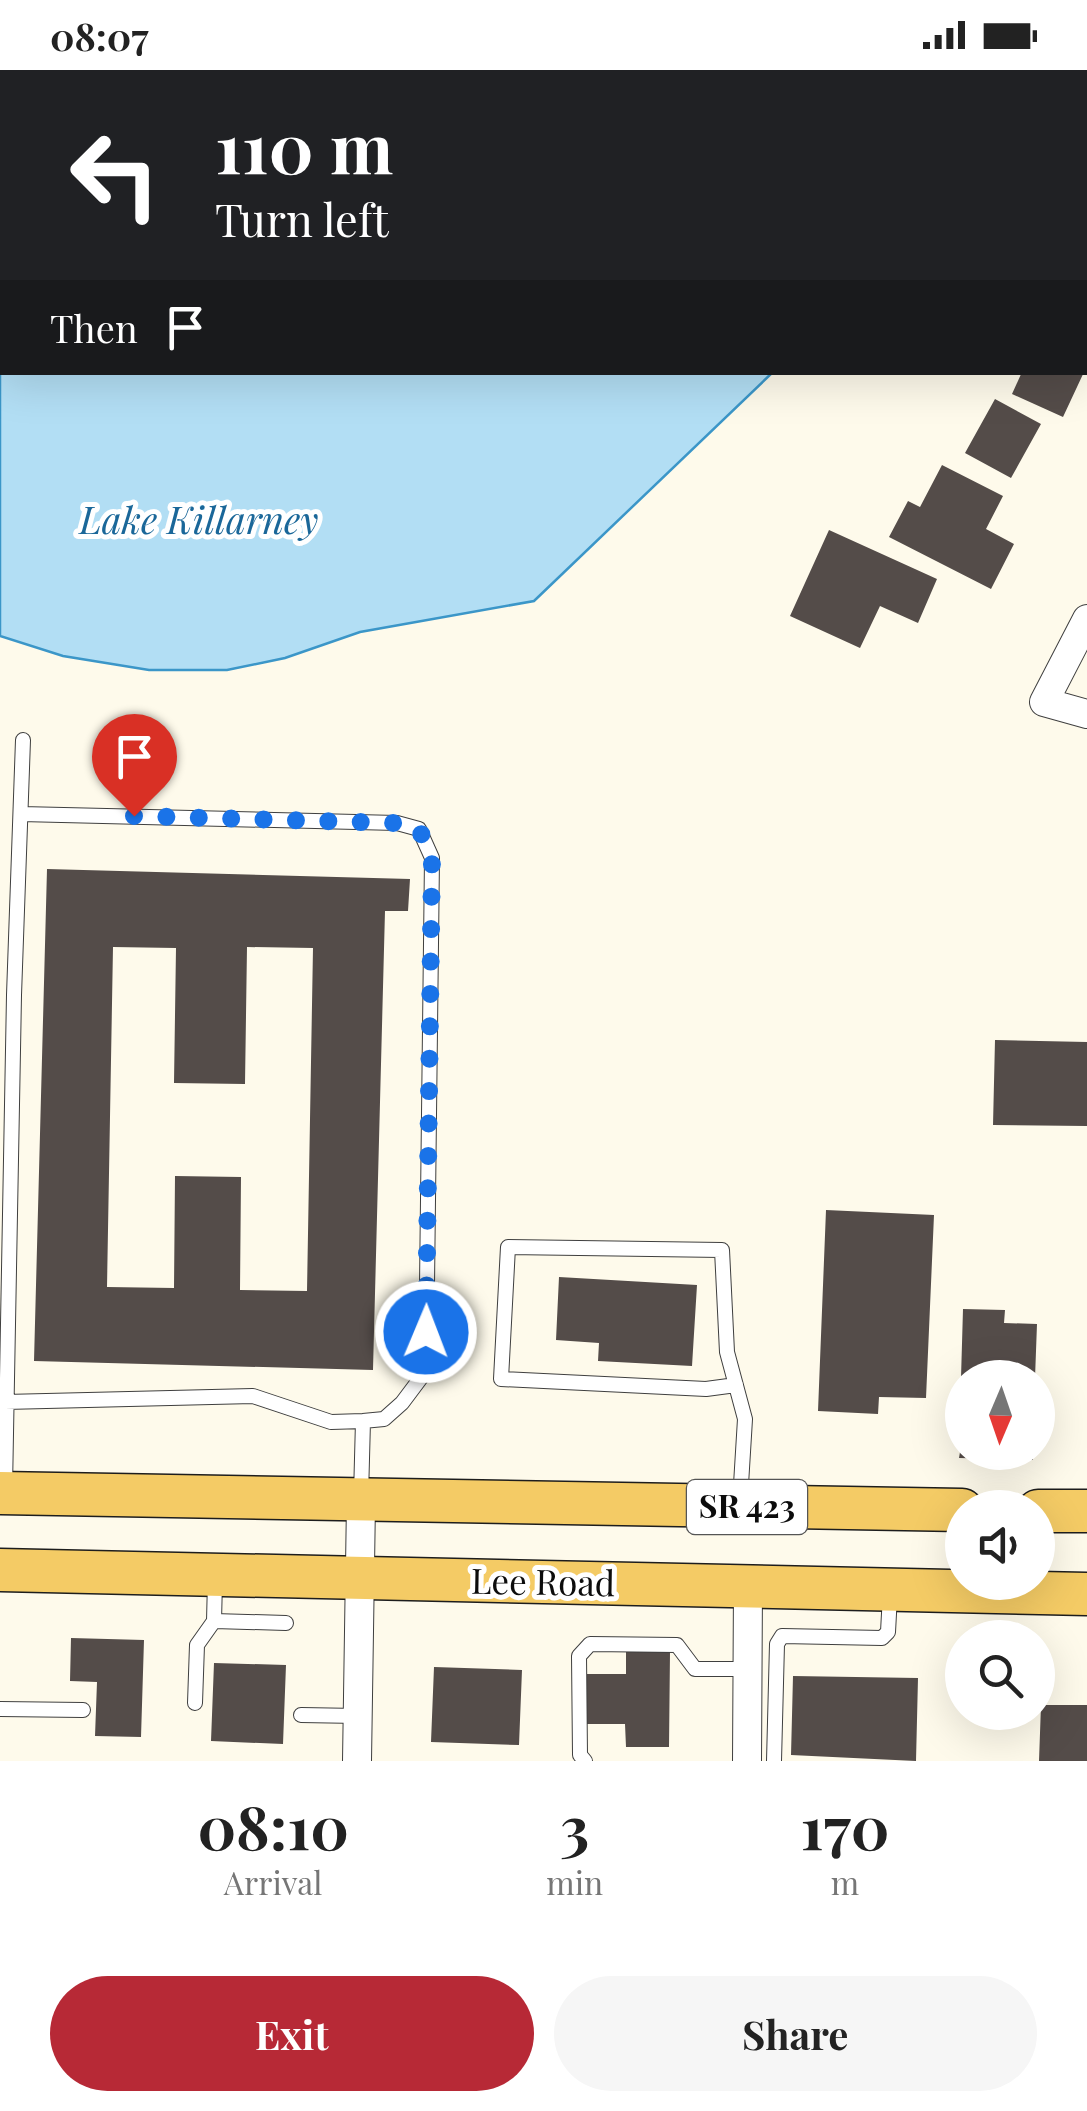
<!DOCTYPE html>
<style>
body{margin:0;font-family:"Playfair Display",serif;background:#f6f6f6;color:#222;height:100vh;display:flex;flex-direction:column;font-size:38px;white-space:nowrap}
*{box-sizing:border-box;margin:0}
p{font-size:32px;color:#767676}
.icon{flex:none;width:55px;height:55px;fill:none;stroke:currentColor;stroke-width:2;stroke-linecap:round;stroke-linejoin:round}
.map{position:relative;height:1691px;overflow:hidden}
.sheet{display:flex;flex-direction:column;background:#fff;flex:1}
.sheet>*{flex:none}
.banner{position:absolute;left:0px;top:0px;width:1088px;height:305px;box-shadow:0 10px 40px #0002;background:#202124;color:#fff;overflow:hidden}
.needle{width:65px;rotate:182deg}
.controls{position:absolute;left:945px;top:1290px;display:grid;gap:20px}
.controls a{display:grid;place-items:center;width:110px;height:110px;border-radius:50%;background:#fff;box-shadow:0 10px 40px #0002;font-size:50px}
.pin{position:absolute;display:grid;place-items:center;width:85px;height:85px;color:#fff;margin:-102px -42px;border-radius:50% 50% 50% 0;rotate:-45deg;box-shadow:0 0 10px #0007}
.pin .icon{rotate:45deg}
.me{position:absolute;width:110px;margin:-55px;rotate:1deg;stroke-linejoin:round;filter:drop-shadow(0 0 8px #0008)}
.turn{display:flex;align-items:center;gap:35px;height:210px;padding:0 50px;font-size:45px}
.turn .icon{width:130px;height:130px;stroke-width:2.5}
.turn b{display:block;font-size:70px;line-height:85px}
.then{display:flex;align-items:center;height:95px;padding:0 50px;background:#0003;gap:20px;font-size:38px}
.eta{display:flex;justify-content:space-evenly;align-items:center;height:170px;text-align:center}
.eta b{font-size:60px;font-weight:700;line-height:70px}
.button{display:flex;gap:20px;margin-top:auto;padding:20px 50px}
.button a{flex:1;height:115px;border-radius:60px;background:#b72936;color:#fff;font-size:40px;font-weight:700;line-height:115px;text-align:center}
.button a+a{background:#f6f6f6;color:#222}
.status{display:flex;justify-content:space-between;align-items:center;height:70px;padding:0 50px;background:#fff;direction:ltr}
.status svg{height:28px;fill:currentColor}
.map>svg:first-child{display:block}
.water{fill:#b2def4;stroke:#3b96c8;stroke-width:2.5}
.building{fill:#544c49;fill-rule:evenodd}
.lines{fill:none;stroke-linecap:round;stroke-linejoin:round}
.lane-casing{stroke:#3f3f3f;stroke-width:16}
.street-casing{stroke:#3f3f3f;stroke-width:30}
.primary-casing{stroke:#1d1d1d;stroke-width:45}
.lane{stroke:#fff;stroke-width:14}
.street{stroke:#fff;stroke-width:28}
.primary{stroke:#f4cb65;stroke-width:42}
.route{stroke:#1a73e8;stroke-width:18;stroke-dasharray:0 32.4}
.labels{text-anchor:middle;stroke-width:10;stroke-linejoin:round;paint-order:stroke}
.shield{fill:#fff;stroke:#555;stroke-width:2.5}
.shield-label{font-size:32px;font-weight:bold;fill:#0c0c0c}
.street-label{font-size:35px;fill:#0c0c0c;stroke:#fff}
.water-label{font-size:38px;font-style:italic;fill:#1a6799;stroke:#fff}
</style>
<div class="status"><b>08:07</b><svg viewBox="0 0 49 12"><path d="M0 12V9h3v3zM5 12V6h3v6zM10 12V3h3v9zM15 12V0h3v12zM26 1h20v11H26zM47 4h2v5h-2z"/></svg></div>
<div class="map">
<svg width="1087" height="1691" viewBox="0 0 1087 1691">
<rect width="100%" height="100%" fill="#fefaeb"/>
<path class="water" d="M0,0H1042L2,2V302L772,303L534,531L360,562L285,588L227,600H149L63,586L0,566Z"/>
<path class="building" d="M1022,302H1084L1063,347L1012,324Z
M995,329L1041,354L1011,408L965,383Z
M942,395L1003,426L986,459L1014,474L991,519L889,467L908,431L920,437Z
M829,460L937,509L918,553L880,536L860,578L790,546Z
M47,799L410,809L408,841H385L373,1300L34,1291ZM113,877L176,878L174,1013L245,1014L247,877L313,878L307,1221L240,1220L241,1107L175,1106L174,1218L107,1217Z
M995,970L1087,972V1056L993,1055Z
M826,1140L934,1145L926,1328L879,1327L878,1344L818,1341Z
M559,1207L697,1215L692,1296L598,1291L599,1273L556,1270Z
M963,1239L1005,1240L1004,1253L1037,1254L1035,1308H961Z
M960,1382H1033V1390L959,1388Z
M71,1568L144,1570L141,1667L95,1666L97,1612L70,1611Z
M626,1581L670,1582L669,1677H626L625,1654H583V1604H626Z
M214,1593L286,1595L283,1674L211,1671Z
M434,1597L522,1600L519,1675L431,1672Z
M793,1606L918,1608L916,1691L791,1685Z
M1041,1635H1087V1691H1039Z"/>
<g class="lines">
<g class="lane-casing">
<path id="lane" d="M736,1315L706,1319L501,1309L508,1177L722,1180L727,1282L745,1349L740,1431
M5,1332L253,1326L331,1352L363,1351L384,1349L402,1333L426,1301L432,788L419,759L397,753L21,744
M5,1418L14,925L23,670
M361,1426L363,1351
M214,1551L286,1553
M195,1633L197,1575L214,1551L215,1511
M0,1639L83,1640
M301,1645L358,1646
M585,1691L580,1685L579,1586L590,1574L677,1575L695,1599H748
M774,1691L777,1574L782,1566L882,1568L888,1562L890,1525"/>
</g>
<g class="street-casing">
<path id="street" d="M1087,549L1044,632L1087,644
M357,1691L361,1432
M747,1691L748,1516"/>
</g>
<g class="primary-casing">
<path id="primary" d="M0,1423L962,1440
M1038,1441H1087
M0,1500L1087,1524"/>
</g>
<use href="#lane" class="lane"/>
<use href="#street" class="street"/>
<use href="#primary" class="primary"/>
</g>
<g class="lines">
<path class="route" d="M134,746L397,753L419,759L432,788L426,1262"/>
</g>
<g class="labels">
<rect class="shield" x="687" y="1410" width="120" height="54" rx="8"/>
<g class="shield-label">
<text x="747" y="1448">SR 423</text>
</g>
<g class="street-label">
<text transform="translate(543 1513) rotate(1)" y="12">Lee Road</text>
</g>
<g class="water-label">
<text x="199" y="464">Lake Killarney</text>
</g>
</g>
</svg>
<div class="controls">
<a><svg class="needle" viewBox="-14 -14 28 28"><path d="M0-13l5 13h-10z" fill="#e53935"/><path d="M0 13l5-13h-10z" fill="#767676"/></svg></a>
<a><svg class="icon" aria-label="sound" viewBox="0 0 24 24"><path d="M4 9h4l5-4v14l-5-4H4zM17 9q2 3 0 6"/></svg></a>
<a><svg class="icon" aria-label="search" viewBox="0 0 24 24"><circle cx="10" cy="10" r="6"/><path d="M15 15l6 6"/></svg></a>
</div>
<div class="pin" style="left:134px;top:746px;background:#d93025"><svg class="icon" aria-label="arrive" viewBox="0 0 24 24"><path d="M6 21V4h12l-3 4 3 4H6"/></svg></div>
<svg class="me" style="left:426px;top:1262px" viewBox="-20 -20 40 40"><circle r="17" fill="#1a73e8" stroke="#fff" stroke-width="3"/><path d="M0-11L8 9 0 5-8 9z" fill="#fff"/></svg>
<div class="banner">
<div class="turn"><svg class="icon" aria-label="left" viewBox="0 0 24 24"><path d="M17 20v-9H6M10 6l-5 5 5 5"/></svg><div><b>110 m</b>Turn left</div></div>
<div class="then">Then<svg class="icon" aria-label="arrive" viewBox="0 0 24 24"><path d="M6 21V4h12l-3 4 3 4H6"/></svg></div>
</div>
</div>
<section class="sheet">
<div class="eta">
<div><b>08:10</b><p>Arrival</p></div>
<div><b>3</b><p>min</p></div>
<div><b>170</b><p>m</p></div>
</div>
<div class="button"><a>Exit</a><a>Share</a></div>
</section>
